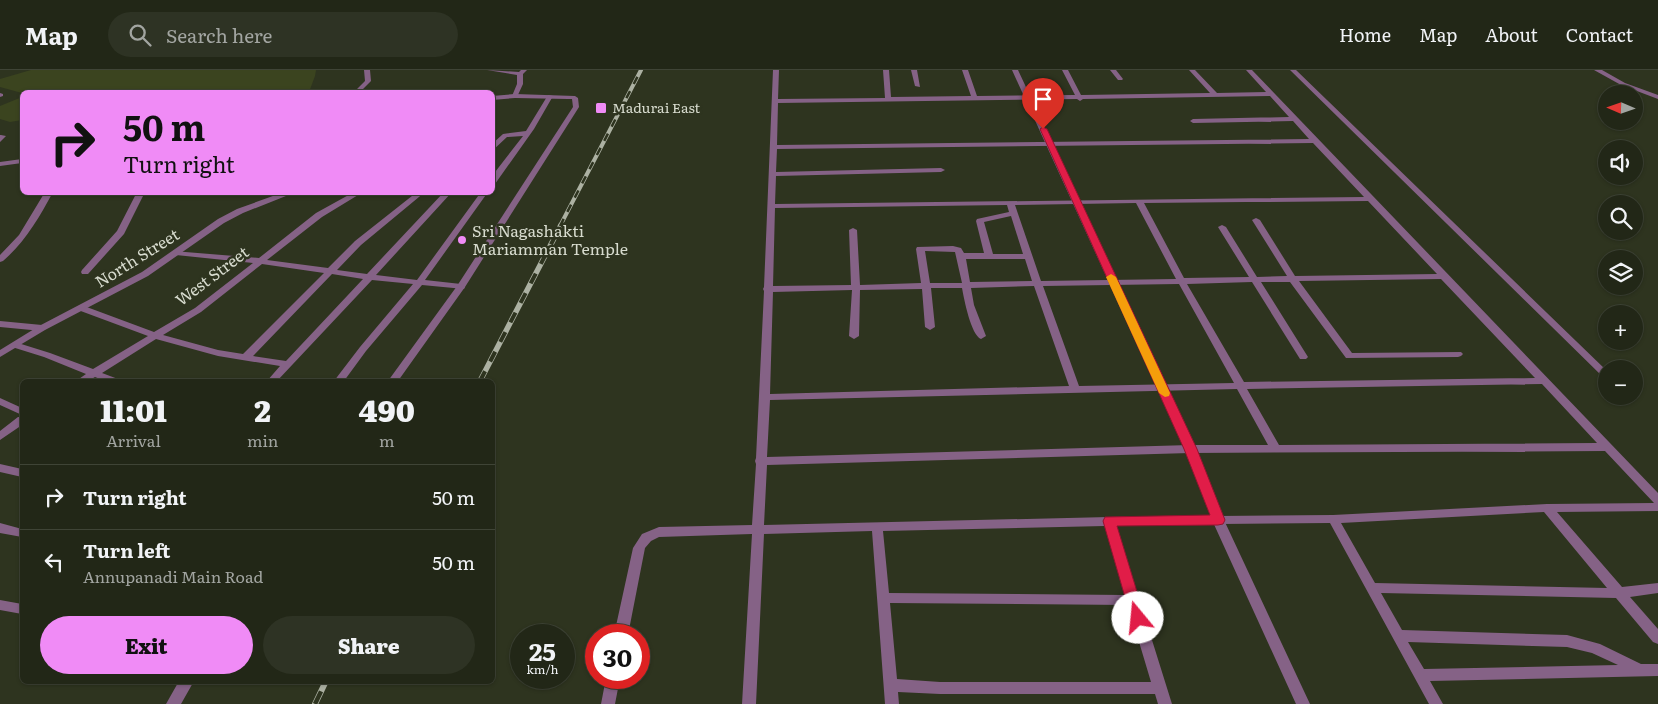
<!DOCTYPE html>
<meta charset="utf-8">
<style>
body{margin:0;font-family:Literata,serif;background:#2e3324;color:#f1f3f6;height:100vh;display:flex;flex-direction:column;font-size:19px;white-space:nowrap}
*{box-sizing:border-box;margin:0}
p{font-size:16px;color:#a2a5a1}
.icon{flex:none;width:28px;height:28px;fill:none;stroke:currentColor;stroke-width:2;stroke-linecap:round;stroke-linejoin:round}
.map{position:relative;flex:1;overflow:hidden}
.panel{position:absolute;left:20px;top:309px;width:475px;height:305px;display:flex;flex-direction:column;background:#222717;border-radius:8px;box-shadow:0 1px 4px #0004,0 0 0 1px #3f4436}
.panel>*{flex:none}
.guide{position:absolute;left:20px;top:20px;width:475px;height:105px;border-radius:8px;box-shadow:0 1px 4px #0004,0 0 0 1px #3f4436;background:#f08bf6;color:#111;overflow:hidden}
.needle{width:32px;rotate:272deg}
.tools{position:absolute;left:1598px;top:15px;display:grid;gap:10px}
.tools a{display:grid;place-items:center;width:45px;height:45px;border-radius:50%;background:#222717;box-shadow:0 1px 4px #0004,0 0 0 1px #3f4436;font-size:25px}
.speed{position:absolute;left:510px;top:554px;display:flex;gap:10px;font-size:25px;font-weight:700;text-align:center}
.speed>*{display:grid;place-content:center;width:65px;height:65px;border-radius:50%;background:#222717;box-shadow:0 1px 4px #0004,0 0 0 1px #3f4436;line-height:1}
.speed small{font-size:12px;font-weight:400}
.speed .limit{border:8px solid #d22;background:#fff;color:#111}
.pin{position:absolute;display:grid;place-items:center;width:42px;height:42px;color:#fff;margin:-51px -21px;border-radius:50% 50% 50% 0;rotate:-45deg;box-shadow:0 0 5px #0007}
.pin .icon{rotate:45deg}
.me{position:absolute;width:55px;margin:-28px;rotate:343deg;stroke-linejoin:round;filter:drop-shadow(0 0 4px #0008)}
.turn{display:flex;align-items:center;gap:18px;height:105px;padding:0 20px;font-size:22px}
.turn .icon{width:65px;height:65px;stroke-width:2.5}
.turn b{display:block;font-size:35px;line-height:42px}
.eta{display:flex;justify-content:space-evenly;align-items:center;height:85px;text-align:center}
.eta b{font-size:30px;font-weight:800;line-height:35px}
.button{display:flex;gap:10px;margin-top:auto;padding:10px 20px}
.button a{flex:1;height:58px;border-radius:30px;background:#f08bf6;color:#111;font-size:20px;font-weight:800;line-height:58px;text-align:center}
.button a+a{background:#2e3324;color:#f1f3f6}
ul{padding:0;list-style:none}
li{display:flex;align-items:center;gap:15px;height:65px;padding:0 20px;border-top:1px solid #3f4436}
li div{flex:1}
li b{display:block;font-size:19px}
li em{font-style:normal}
header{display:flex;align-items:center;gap:30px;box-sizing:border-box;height:70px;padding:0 25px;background:#222717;border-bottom:1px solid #3f4436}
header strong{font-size:24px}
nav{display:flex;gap:28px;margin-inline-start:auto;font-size:18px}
.search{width:350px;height:45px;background:#2e3324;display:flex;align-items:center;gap:12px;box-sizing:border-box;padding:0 18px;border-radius:28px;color:#a2a5a1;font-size:19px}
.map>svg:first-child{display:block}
.green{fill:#3b441f}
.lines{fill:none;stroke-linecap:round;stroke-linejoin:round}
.minor{fill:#856286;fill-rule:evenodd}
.tertiary{fill:#856286;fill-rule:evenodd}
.rail-far2-casing{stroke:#acb1a2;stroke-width:4}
.rail-far1-casing{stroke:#acb1a2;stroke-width:5.5}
.rail-casing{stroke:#acb1a2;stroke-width:6}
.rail-far2{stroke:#2e341f;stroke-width:2.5;stroke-dasharray:8;stroke-linecap:butt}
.rail-far1{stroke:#2e341f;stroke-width:4;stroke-dasharray:11;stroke-linecap:butt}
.rail{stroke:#2e341f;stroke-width:4.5;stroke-dasharray:14;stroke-linecap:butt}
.route{fill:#e11d48;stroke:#92132f}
.slow{fill:#f59e0b}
.poi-dot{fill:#f08bf6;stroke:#2e341f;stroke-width:2}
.labels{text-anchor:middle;stroke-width:5;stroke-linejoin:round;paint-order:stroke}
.far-poi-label{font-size:14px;fill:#d7dbce;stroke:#2e341f;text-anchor:start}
.poi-label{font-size:16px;fill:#d7dbce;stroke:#2e341f;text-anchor:start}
.street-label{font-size:16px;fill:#d7dbce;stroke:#2e341f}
</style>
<header>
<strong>Map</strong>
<div class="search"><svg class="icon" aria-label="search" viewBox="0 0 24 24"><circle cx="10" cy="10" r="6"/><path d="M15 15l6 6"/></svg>Search here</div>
<nav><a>Home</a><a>Map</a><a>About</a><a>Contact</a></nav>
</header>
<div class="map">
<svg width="1658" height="634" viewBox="0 0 1658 634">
<rect width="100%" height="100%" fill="#2e341f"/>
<path class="green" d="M31,0H316L315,6L309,22L22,23L0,17V9Z
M22,27V50L10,52L0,49V36Z"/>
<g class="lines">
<path class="minor" d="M364,0H370L371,11L360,22H354L365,11Z
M487,0L519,2L521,0H527L523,4V14L517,27L512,26L517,14V5Z
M773,0H779L778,29L885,28L883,0H889L891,27L971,26L962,0H968L977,26L1075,25L1062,0H1068L1081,25L1210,23L1189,0H1195L1217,23L1266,22L1246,0H1252L1658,423V441L1557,442L1622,517L1658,513V523L1630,527L1658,559V574L1653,572L1616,528L1381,523L1402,560L1567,565L1600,574L1641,594H1658V606L1430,611L1443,634H1429L1330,453L1116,455L1172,634H1158L1155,624H940L898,622L899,634H885L872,461L764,464L756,634H742L752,464L659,467L651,471L645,478L628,565H614L633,478L642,464L659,457L752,455L756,394L755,391L756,388L764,221L763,219L764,217ZM1270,26L1289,47L1193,49L1190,51L1193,53L1293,51L1309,69L777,75L778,33L1077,29L1080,31L1083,29ZM1313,73L1364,127L775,134L776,106L941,102L945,100L941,98L776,102L777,79ZM1368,131L1437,204L1295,206L1260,150L1256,148L1252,150L1287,206L1257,207L1226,157L1222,155L1218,157L1249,207L1184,208L1144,133ZM1136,133L1176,209L1041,211L1015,135ZM1007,135L1009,142L977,149L976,151L984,183H964L961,178L953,176L917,177L916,179L921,213L860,215L857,160L853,158L849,160L851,215L773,216L775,138ZM1011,146L1023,184H993L984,152ZM925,181L955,182L962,213H930ZM966,189H1025L1032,211L970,212ZM1441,209L1535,308L1244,312L1187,214L1252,212L1300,289H1306L1308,287L1261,212H1290L1346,288L1458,287L1461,286L1463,284L1461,282L1352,283L1299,211ZM1179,214L1234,313L1079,316L1043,216ZM1034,216L1069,316L770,324L773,222L852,220L849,266L854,269L859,266L860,220L922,219L925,257L930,260L935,257L931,218H962C964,229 971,265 981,269L986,266L974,235L971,218ZM1542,314L1597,373L1279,375L1247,319ZM1237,319L1268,375H1190L767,387L770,330ZM1605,381L1654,433L1547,434L1333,445L1109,447L764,455L767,395L1190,383ZM1544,442L1607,518L1375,513L1341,453ZM1105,456L1125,525L889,523L883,461ZM890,533L1128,535L1151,612H940L897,609ZM1408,572L1567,577L1592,583L1618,595L1424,599Z
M911,0H917L920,17L915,16Z
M1110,0H1116L1123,9L1122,10H1118Z
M1290,0H1296L1606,300V308L1603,307Z
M1594,0H1602L1625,13L1658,25V29L1621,15Z
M0,23L3,24V26L0,27Z
M548,25L553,26L534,59L495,114H492V106L523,66L507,67L492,81V74L503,64L526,61Z
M1,65L6,66L0,72V65Z
M45,122H53C39,148 25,172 3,191L0,192V185L19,165Z
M137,122H145L124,164L88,204H82L81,202L82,200L117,161Z
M215,122H223V123L219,125Z
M354,122H363L322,147L267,190L328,198L355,171L417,122H425L361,175L337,200L367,204L444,122H452L376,205L417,210L481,122H488L425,210L461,214L465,217L464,219L422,215L366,281L344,311H334L360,277L413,214L372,210L277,311H267L280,296L218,286L156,269L102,303L118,309L119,311H105L95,307L88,311H76L86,304L44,287L12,277L10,275L15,272L18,273L50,283L93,299L148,266L78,240L76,238L78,236H84L154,262L195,238L253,193L176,185L172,183L173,181L259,188L316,143ZM262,194L324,203L243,284L218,280L163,265L201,242ZM332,204L363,209L286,291L253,286Z
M0,251L42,255L47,258L42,261L0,257Z
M0,328L22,338V345L0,335Z
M18,347H22V355L0,370V361Z
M0,394L22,399V407L0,402Z
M0,453L22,459V467L0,463Z
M0,530L22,534V544L0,540Z
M606,608H620L615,634H601Z"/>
<path class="tertiary" d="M1012,0H1018L1195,379L1224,450L1310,634H1296L1212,450L1185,379Z
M515,24L575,26L578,28L579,37L465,217L398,311H388L457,216L573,37L572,29H568L515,28L492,30V26Z
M22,89V93L0,96V92Z
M284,122H296L243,143L224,153L148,206L45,260L0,287V280L39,256L142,202L218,149L237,139Z
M179,611H194L181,634H166Z"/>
<g class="rail-far2-casing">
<path id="rail-far2" d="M560,156L641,0"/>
</g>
<g class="rail-far1-casing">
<path id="rail-far1" d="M480,311L561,155"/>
</g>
<g class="rail-casing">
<path id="rail" d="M315,634L326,611"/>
</g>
<use href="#rail-far2" class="rail-far2"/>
<use href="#rail-far1" class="rail-far1"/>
<use href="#rail" class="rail"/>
</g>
<path class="route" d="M1043,57L1047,59L1197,379L1225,450L1223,454L1218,455L1117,456L1145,548L1143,552L1138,554L1133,552L1131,548L1103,451L1105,447L1210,445L1184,379L1040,59Z"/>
<path class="slow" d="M1111,204L1116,207L1170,323L1169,326L1165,327L1159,323L1106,207Z"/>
<g class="poi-dot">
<rect x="595" y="32" width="12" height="12" rx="2.5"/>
<circle cx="462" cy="170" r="5"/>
</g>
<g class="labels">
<g class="far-poi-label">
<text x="612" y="43">Madurai East</text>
</g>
<g class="poi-label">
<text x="472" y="167">Sri Nagashakti<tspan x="472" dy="18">Mariamman Temple</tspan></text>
</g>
<g class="street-label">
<text transform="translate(137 188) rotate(-32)" y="6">North Street</text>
<text transform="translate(212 206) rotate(-37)" y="6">West Street</text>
</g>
</g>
</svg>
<div class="tools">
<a><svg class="needle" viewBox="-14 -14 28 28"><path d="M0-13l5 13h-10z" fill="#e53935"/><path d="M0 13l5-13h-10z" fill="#a2a5a1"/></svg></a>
<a><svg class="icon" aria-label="sound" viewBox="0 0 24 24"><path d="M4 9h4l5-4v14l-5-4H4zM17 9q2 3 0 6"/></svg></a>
<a><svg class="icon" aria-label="search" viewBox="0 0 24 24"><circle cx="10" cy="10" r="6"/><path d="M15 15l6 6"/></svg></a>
<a><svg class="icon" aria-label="layers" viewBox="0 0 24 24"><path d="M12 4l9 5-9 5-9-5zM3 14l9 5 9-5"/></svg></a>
<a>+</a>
<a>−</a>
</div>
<div class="speed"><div>25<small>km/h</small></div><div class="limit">30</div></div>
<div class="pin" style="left:1043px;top:59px;background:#d93025"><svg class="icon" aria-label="arrive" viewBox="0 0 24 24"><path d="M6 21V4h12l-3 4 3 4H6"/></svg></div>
<svg class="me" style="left:1138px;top:548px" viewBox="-20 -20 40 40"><circle r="19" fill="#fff"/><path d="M0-13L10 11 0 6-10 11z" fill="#e11d48"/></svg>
<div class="guide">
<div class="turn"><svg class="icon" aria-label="right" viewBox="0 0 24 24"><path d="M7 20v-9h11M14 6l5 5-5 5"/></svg><div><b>50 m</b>Turn right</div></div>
</div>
<section class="panel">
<div class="eta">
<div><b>11:01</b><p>Arrival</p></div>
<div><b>2</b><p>min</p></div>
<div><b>490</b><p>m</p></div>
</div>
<ul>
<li><svg class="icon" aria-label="right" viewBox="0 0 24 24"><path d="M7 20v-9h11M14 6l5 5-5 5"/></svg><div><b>Turn right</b></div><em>50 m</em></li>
<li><svg class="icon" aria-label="left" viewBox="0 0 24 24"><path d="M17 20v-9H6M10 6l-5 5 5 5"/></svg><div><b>Turn left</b><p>Annupanadi Main Road</p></div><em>50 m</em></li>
</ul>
<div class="button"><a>Exit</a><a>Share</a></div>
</section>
</div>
